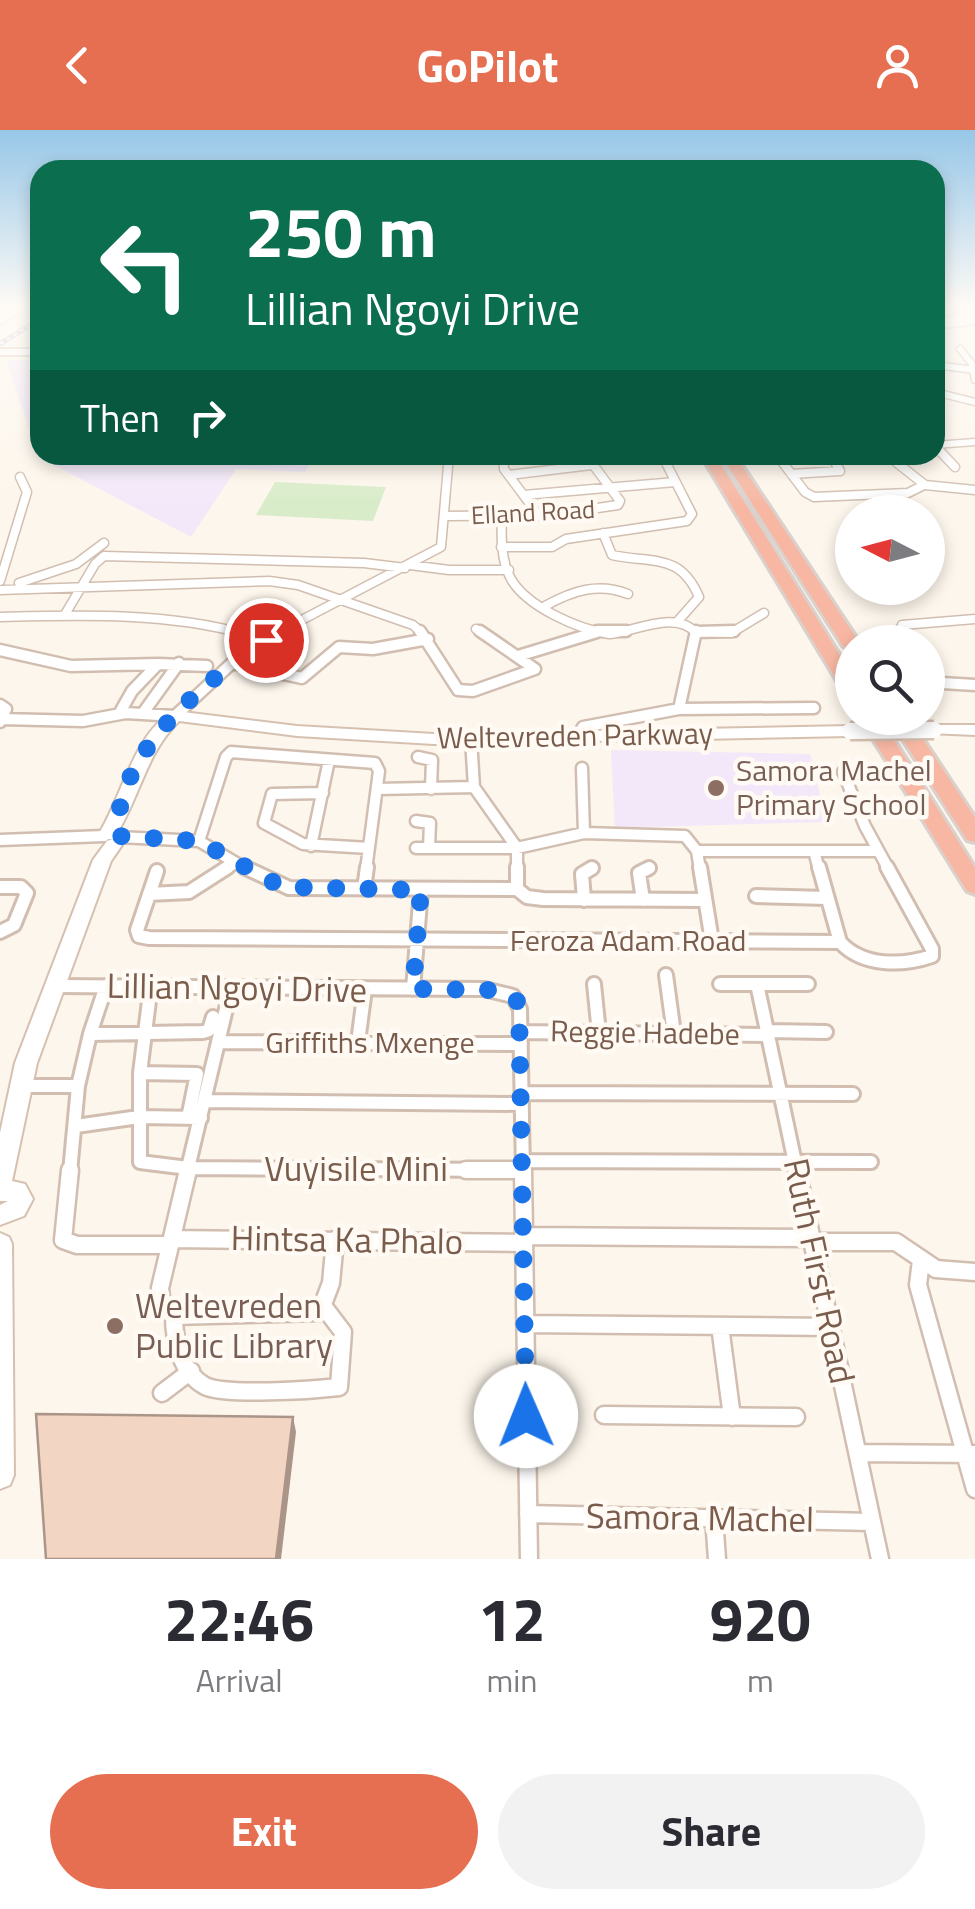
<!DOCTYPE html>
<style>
body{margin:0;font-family:"Titillium Web",sans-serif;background:#f2f2f3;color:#2b2b33;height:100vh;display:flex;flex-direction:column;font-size:38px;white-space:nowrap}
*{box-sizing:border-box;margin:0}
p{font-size:32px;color:#7c7c81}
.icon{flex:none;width:55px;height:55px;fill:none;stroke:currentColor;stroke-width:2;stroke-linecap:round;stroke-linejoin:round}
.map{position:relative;height:1429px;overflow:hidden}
.side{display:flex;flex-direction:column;background:#fff;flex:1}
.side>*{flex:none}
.hud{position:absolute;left:30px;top:30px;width:915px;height:305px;border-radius:30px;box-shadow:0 5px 15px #0003;background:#0b6e4f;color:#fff;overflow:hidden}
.needle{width:65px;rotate:276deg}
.buttons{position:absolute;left:835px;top:365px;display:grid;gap:20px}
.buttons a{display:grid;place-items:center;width:110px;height:110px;border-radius:50%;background:#fff;box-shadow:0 5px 15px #0003;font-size:50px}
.pin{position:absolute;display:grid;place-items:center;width:85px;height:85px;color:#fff;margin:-42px;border:5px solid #fff;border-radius:50%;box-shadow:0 2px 10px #0007}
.me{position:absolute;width:110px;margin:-55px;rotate:359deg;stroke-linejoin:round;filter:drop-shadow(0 0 8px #0008)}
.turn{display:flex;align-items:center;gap:35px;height:210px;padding:0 50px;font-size:45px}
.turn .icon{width:130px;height:130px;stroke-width:2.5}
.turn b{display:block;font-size:70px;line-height:85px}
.then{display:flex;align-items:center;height:95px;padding:0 50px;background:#0003;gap:20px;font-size:38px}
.eta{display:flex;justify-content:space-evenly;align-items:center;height:170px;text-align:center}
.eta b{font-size:60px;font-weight:700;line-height:70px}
.cta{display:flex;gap:20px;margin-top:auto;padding:20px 50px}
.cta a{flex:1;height:115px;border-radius:60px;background:#e76f51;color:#fff;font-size:40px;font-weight:700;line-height:115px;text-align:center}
.cta a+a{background:#f2f2f3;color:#2b2b33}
header{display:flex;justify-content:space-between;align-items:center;height:130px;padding:0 50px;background:#e76f51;color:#fff;font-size:45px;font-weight:700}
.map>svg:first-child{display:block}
.education{fill:#f3e8fa}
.green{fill:#d8ecc9}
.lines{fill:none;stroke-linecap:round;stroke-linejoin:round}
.street-far4-casing{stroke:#d1beb0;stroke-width:9}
.street-far3-casing{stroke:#d1beb0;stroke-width:11}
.street-far2-casing{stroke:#d1beb0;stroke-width:15}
.street-far1-casing{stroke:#d1beb0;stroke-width:18}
.street-casing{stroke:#d1beb0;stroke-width:21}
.secondary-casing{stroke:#d6c0b0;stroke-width:4}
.highway-casing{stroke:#dad1cd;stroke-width:6}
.street-far4{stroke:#fff;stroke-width:6}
.street-far3{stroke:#fff;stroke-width:8}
.street-far2{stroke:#fff;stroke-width:10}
.street-far1{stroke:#fff;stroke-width:12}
.street{stroke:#fff;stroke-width:16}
.secondary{fill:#fff;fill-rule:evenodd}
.highway{fill:#f7b7a3;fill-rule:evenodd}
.rail-casing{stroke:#b9a8c9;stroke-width:5}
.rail{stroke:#fffaf3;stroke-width:2.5;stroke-dasharray:4;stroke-linecap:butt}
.secondary-bridge-casing{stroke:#d6c0b0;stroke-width:21;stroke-linecap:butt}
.secondary-bridge{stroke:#fff;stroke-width:16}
.shaded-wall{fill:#aa9588}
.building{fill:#f3d5c3;stroke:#aa9588;stroke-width:2.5}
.route{stroke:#1a73e8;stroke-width:18;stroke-dasharray:0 32.4}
.education-dot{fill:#8d6e63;stroke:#fffaf3;stroke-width:4}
.labels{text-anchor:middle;stroke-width:9;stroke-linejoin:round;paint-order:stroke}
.far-street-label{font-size:25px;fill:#7a5c4d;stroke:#fffaf3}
.street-label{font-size:30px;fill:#7a5c4d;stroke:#fffaf3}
.education-label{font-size:30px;fill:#785e54;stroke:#fffaf3;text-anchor:start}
.near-street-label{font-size:35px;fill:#7a5c4d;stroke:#fffaf3}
.near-education-label{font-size:35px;fill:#785e54;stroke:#fffaf3;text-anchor:start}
</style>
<header><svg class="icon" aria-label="back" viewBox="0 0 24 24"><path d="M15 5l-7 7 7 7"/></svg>GoPilot<svg class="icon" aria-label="person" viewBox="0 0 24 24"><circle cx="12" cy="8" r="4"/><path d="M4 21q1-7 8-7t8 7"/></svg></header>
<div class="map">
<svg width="975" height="1429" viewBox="0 0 975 1429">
<rect width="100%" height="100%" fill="#fdf6ec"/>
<path class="education" d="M6,230H40V325H314L305,342L236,339L191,407L39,327Z
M611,620L810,624L827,692L615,698Z"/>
<path class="green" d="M275,352L386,357L373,391L256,385Z"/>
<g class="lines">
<g class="street-far4-casing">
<path id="street-far4" d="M0,191L27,176
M935,191L970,187L951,176
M960,219L972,234L975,250
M935,235L975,240
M935,262L975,272
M935,315L975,312
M935,316L939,320"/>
</g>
<g class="street-far3-casing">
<path id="street-far3" d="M937,318L955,337
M503,325L504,339L539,386
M777,325L805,362L814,367L908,363L922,356
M887,325L925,355L975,360
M791,344L840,341L831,325
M509,345L591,335
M524,365L675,352
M445,386L549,385L618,375L620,371L586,325
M502,386C501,407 501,431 511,449C527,477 578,499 609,504
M603,403L612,425C652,434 680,422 699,467L677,492
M501,417H552L566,409L687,391L692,384L662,325
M410,435L449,440H509
M0,451L27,362L20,347
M19,453L76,434L104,413
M0,460L269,451L298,455L413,495L423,504
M545,476C572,461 598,452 628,464
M64,486L95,434L104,426L364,433L405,438
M0,487C81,485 166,482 245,504
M476,499L483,504
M697,502L731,503L764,483
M275,504L441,417L449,325
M591,504L597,502
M610,504C636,501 677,479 697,504
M902,504V495L975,489"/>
</g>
<g class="street-far2-casing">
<path id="street-far2" d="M236,501L266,510
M420,501L458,560L473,561L535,539L480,501
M597,501H626
M900,501L908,512
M697,502L734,501
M0,520L71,536L158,534
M518,526L597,502
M232,533L302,548L339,517L373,519L428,509
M928,540L942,553L975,555
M0,575L6,579L0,592
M679,579L814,578
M143,583L179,533
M119,584L132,561L158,534L207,536
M1,589L83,591L126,583L175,586L232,533L279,501
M578,606L583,597L679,579L696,501
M471,609L474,657L517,718V740
M418,627L432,630L431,659
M582,638L584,703
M843,642L865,696L889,740
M377,659L474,657
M323,663L272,664L264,693L303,714L369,718
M416,691L430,693L429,718
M119,707L199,711L248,740
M0,710L104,706
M199,711L226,627L231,622L375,633L379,641L366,740
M311,716L329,630
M416,718H517L584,703L685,706L697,721L700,740
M697,721H878
M814,721L819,740
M224,740L235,733
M646,740L649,738"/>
</g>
<g class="street-far1-casing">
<path id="street-far1" d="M244,737L289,758L517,759
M517,737V759
M700,737L712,811
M819,737L840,812C863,837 902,836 932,826V819L887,737
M157,741L137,800L139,806L149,808L840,812
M0,757H21L27,763L14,795L0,802
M364,759L367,737
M517,759L527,767L543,769L705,770
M149,764L189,762L228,737
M756,766L827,768
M584,770L582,744L592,738
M643,770L639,743L649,738
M666,845L674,904
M594,854L599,903
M720,854H808
M757,854L797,1042
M54,856L484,859L513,866L520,879L523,1042
M143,857L149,871L140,943V1032L188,1038L523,1040
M413,859L421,760
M768,901L826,902
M521,902L768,905
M90,904L106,856
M219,912L521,914
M358,912L365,859
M140,943L197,944L188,988
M20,956H78L70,1042
M78,956L90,904L203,902L209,900L213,887
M522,963L853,964
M205,971L522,974
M76,996L139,987L201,988
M523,1031L871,1032
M187,1042L231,858"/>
</g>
<g class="street-casing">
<path id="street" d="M70,1040L63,1110L77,1115H170
M466,1040H523
M523,1040L529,1429
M797,1040L880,1429
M523,1106L812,1108
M172,1109L523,1113
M813,1112H896L936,1139L975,1142
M921,1130L918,1155L975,1359
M324,1177L343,1202L339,1257
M174,1186L162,1177L160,1158L188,1040
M174,1186L320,1182L331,1153L335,1110
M174,1186C174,1210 181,1243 205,1256C225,1266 313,1260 339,1257
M525,1194L831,1197
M720,1196L732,1287
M162,1263L191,1241
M604,1285L796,1287
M858,1323L975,1324
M528,1384L872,1392
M714,1388L717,1429"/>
</g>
<g class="secondary-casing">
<path id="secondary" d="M975,188V194L935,199V193Z
M0,219H40V225H0Z
M175,581L297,596L434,604L850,596L858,601L850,606L434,614L297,606L179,591C146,623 140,667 116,705L113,709H101L98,705C121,670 135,599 175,581Z
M934,595H975V605L928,603L926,600L928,597Z
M113,709L122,715L111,731L37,933L12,1051L25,1054L33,1069L24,1086L0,1095V1075L8,1071H0V1003L15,933L93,730L107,711Z
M0,1103L9,1107L12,1114L14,1345L10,1355L0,1359Z"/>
</g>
<g class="highway-casing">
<path id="highway" d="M701,325H715L852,545V565L842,559Z
M721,325H735L859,512H852V521L843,516Z
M860,588H880L975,738V764L967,761Z
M889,588H909L975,688V712L967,710Z"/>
</g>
<use href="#street-far4" class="street-far4"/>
<use href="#street-far3" class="street-far3"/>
<use href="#street-far2" class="street-far2"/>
<use href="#street-far1" class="street-far1"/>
<use href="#street" class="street"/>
<use href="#secondary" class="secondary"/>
<use href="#highway" class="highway"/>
<g class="rail-casing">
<path id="rail" d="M0,214L40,189"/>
</g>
<use href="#rail" class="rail"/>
<g class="secondary-bridge-casing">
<path id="secondary-bridge" d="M850,601L934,600"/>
</g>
<use href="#secondary-bridge" class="secondary-bridge"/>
</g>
<path class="shaded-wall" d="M293,1287L296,1302L281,1429H276Z"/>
<path class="building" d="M36,1284L293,1287L276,1429H46Z"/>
<linearGradient id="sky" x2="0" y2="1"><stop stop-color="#97c7e8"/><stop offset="0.47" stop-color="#fefbf6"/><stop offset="1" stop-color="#fefbf6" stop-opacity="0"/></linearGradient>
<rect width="975" height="376" fill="url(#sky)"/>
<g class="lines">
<path class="route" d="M266,510C205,552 113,624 118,706L199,711L282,757L421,760L413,859L498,860L508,863L519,873L526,1286"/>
</g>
<g class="education-dot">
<circle cx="716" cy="658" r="10"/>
<circle cx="115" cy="1196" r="10"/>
</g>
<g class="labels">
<g class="far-street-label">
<text transform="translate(533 382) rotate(-3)" y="9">Elland Road</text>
</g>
<g class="street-label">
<text transform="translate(575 606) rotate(-1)" y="10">Weltevreden Parkway</text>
<text x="628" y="821">Feroza Adam Road</text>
<text transform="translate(645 903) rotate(1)" y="10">Reggie Hadebe</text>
<text x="370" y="923">Griffiths Mxenge</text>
</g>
<g class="education-label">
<text x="736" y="651">Samora Machel<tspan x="736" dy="34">Primary School</tspan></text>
</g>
<g class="near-street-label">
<text transform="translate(237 858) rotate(1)" y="12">Lillian Ngoyi Drive</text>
<text x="356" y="1051">Vuyisile Mini</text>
<text transform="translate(347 1110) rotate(1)" y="12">Hintsa Ka Phalo</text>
<text transform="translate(819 1141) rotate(78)" y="12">Ruth First Road</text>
<text transform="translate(700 1388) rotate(1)" y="12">Samora Machel</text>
</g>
<g class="near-education-label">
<text x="135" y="1188">Weltevreden<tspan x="135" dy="40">Public Library</tspan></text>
</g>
</g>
</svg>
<div class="buttons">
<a><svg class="needle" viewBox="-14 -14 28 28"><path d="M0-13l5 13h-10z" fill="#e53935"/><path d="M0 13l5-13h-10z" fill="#7c7c81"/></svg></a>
<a><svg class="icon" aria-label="search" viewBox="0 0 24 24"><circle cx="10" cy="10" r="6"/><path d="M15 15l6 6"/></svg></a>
</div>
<div class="pin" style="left:266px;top:510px;background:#d93025"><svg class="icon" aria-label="arrive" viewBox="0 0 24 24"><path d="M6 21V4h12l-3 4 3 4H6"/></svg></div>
<svg class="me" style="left:526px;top:1286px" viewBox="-20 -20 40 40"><circle r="19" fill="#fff"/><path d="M0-13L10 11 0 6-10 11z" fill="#1a73e8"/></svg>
<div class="hud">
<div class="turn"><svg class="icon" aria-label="left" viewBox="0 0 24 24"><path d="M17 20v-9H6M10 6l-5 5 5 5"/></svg><div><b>250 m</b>Lillian Ngoyi Drive</div></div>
<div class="then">Then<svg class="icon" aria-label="right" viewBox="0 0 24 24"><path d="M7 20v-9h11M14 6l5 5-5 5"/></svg></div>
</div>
</div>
<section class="side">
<div class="eta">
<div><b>22:46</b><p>Arrival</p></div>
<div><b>12</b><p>min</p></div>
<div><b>920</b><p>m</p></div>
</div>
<div class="cta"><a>Exit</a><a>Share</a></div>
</section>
